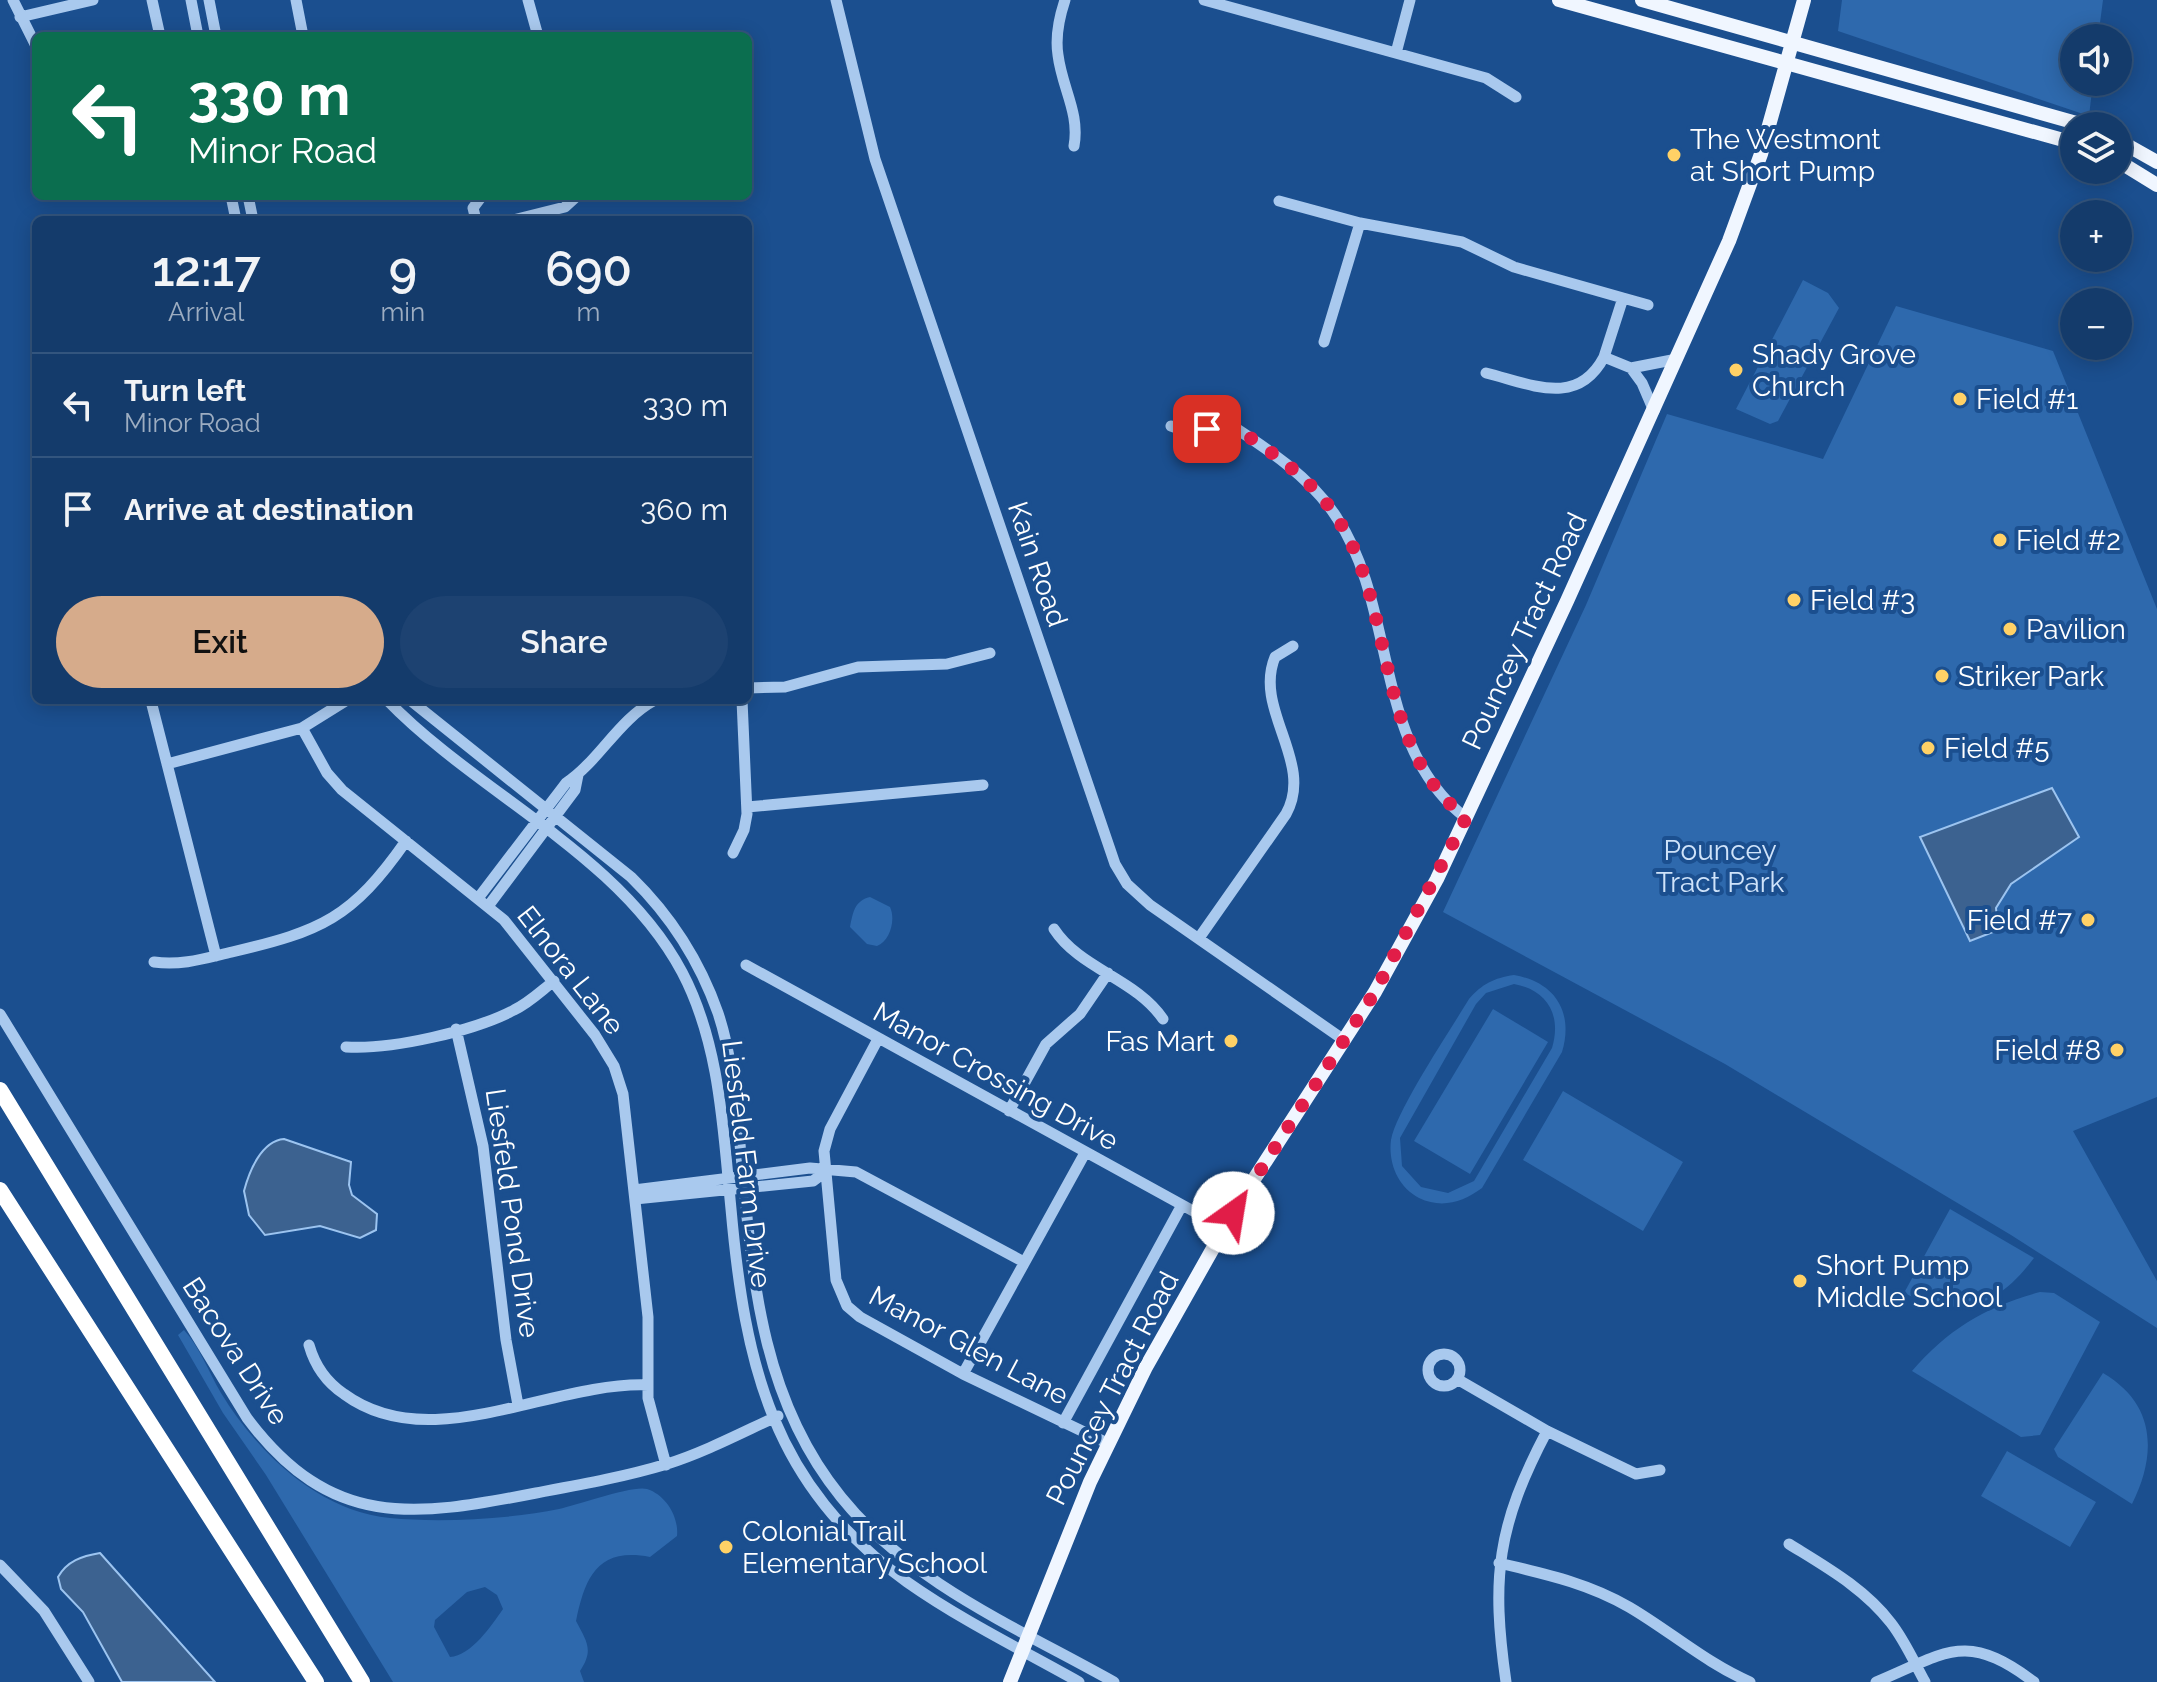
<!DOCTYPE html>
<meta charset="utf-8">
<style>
body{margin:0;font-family:Raleway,sans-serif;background:#1d4271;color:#f1f3f6;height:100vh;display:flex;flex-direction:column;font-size:30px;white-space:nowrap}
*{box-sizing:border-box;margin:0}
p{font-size:26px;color:#9dadc1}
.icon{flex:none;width:44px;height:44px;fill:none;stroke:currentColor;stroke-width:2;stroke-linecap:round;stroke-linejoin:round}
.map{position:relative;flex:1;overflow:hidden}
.side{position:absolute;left:32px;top:216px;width:720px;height:488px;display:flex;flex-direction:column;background:#143b6b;border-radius:12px;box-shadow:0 4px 20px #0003,0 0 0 2px #33557e}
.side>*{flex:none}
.guide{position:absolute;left:32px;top:32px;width:720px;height:168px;border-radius:12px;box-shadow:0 4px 20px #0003,0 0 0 2px #33557e;background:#0b6e4f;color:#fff;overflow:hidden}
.tools{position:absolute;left:2060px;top:24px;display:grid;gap:16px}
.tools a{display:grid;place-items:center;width:72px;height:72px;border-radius:50%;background:#143b6b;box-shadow:0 4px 20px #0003,0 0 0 2px #33557e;font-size:40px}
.pin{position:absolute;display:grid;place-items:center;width:68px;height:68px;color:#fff;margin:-34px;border-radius:16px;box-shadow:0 4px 12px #0006}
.me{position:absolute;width:88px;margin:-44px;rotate:32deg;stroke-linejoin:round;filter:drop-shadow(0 0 6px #0008)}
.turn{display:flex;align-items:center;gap:28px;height:168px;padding:0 24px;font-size:36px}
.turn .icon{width:104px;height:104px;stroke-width:2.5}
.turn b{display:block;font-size:56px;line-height:68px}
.eta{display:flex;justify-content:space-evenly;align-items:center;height:136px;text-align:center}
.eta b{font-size:48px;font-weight:600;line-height:56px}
.action{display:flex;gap:16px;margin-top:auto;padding:16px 24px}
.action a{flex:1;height:92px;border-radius:48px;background:#d6ab8b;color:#111;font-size:32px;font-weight:600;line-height:92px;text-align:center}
.action a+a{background:#1d4271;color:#f1f3f6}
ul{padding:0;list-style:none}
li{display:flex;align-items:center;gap:24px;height:104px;padding:0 24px;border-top:2px solid #33557e}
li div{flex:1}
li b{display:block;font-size:30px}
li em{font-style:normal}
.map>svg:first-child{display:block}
.green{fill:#2e69ad;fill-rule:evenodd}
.water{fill:#3c6290;stroke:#9cc4f0;stroke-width:2}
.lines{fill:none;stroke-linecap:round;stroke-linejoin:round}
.minor{stroke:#a9c9ee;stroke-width:11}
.major{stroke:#f0f6ff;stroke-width:14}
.highway{stroke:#fff;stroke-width:16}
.route{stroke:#e11d48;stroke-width:14;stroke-dasharray:0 25.2}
.poi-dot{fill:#ffd166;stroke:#1b4f8f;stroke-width:3}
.labels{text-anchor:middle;stroke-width:8;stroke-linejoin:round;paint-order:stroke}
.poi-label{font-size:28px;fill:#fff;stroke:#1b4f8f;text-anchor:start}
.street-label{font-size:28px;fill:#fff;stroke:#1b4f8f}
.park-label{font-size:28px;fill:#cfe3fa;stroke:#1b4f8f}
</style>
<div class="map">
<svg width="2157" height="1682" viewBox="0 0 2157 1682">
<rect width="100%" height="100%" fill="#1b4f8f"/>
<path class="green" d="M1842,0H2103L2098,38H2074V82H2093L2089,116L1838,31Z
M1803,280L1828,293L1839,308L1778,421L1770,424L1736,409Z
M1896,306L2053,351L2157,609V1097L2073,1131L2157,1281V1328L2011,1235L1725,1064L1443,912L1586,605L1667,414L1823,459Z
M870,897L890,907C896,920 890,941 877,946L867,944L850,927C853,913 854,901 870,897Z
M1514,975C1555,982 1574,1012 1562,1052L1482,1188C1463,1202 1442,1209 1419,1198C1398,1187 1388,1163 1391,1140C1396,1111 1451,1029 1469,999C1482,984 1494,978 1514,975ZM1514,984C1547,990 1562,1015 1552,1048L1474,1181L1448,1193L1421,1187L1402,1166L1400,1138L1476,1004L1486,993Z
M1493,1009L1548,1042L1470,1174L1414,1141Z
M1563,1091L1683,1162L1643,1231L1523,1160Z
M1950,1209L2034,1258C1997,1307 1961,1320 1904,1293Z
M2040,1292L2054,1293L2100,1322L2040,1435L2021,1437L1912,1371C1948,1329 1987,1306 2040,1292Z
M184,1330C200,1347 209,1373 221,1393C257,1452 318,1511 390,1518C440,1523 511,1519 559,1509C577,1505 633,1485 647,1489C666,1495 679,1517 677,1536L650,1557C597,1547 585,1578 576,1621C587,1642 594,1650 580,1671L584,1682H393L266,1475L223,1413L178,1335ZM485,1587L497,1595L503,1609C492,1625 471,1656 450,1657L434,1627L435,1620L467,1592Z
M2103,1373C2156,1404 2157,1454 2132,1504L2058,1457L2054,1449Z
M2007,1451L2096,1502L2070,1547L1981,1496Z"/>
<path class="water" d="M2052,788L2079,837L2011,884L1996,908L1998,930L1970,941L1920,837Z
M284,1139L351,1162L349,1185L352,1195L377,1214L376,1230L360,1238L320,1226L265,1235L249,1215L244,1191C249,1172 261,1141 284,1139Z
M100,1553L215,1682H122L83,1612L61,1589L58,1577C67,1561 82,1556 100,1553Z"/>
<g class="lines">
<path class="minor" d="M13,0L36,46
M152,0L160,36
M191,0L198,36
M209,0L216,36
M296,0L303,36
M528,0L538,36
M836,0L875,159L1115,864L1127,884L1150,905L1344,1040
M1065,0C1059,18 1055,36 1058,55C1062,88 1080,113 1074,146
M1204,0L1486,78L1516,97
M20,17L93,0
M1396,53L1410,0
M231,196L236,220
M248,196L253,220
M1279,201L1360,223
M476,220L473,208L482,196
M513,220L565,207L577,196
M1623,298L1648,305
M1324,342L1360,223L1462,242L1514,267L1623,298L1604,357L1631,368L1677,359
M1631,368L1642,383L1654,411
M1486,373C1531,384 1577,408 1604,357
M1171,426L1191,433L1226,422C1265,447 1312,478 1337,518C1397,608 1373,747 1466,818
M748,688L785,687L858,667L947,664L990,653
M387,700C478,794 619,854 682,972C720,1044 723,1129 731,1209C745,1365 772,1485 907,1582C961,1620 1022,1650 1079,1682
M410,700L631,877C670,915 700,962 718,1013C732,1055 735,1100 740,1144C752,1269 758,1395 841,1497C910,1583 1020,1629 1114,1682
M152,705L216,956
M302,728L327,773L342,790L504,920L595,1035L614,1066L623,1094L648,1317V1398L666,1465
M167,764L302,728L347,700
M747,807L983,785
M733,853L744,830L747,814L742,700
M479,897L566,783C600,760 618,720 655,700
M489,905L575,790L578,775
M1054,929C1080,969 1136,979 1163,1019
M1199,938L1286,814C1315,762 1253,710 1275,657L1293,646
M154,962C182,966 206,958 232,952C322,931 352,918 406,841
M746,965L1224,1228
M0,1014L247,1418C331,1530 414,1517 536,1493C579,1485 624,1477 667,1464C705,1452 741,1433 778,1416
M456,1029L483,1146L506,1340L518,1405
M878,1039L830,1129L824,1151L836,1280L847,1306L860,1317L963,1374L1107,1443
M346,1047C391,1050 474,1031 514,1010C529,1003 541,991 554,981
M1009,1111L1046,1044L1080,1014L1108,973
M634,1190L810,1168L856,1172L1024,1262
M635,1199L813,1181L825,1172
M309,1345C315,1366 326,1382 344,1394C431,1458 551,1381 648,1385
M1428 1370a16 16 0 1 1 32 0a16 16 0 1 1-32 0Z
M963,1374L1085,1153
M1457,1379L1547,1431L1611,1462L1636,1474L1660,1470
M1063,1423L1182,1205
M1789,1544C1826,1567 1864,1588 1891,1623C1905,1641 1914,1662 1925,1682
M1499,1563C1545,1574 1588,1583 1629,1607C1670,1631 1706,1663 1750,1682
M0,1565L44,1611L89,1682
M1506,1682C1491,1577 1497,1526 1547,1431
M1876,1682C1946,1653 1965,1630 2034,1682"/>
<path class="major" d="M1559,0L2074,143
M1642,0L2087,126
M2118,140L2157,162
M2118,161L2157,185
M1010,1682L1090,1482L1146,1367L1238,1204L1375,992L1437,879L1567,601L1729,241L1761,154L1804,0"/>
<path class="highway" d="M0,1090L362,1682
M0,1190L316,1682"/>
</g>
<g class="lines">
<path class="route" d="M1207,429L1226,422C1265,447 1312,478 1337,518C1397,609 1373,746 1466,818L1375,992L1233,1213"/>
</g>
<g class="poi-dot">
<circle cx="1674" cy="155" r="8"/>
<circle cx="1736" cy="370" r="8"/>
<circle cx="1960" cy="399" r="8"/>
<circle cx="2000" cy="540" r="8"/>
<circle cx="1794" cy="600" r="8"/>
<circle cx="2010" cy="629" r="8"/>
<circle cx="1942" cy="676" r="8"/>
<circle cx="1928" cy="748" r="8"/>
<circle cx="2088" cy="920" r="8"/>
<circle cx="1231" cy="1041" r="8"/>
<circle cx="2117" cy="1050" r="8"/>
<circle cx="1800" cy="1281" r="8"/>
<circle cx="726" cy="1547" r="8"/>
</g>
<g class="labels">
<g class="poi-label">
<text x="1690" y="149">The Westmont<tspan x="1690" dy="32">at Short Pump</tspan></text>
<text x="1752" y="364">Shady Grove<tspan x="1752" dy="32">Church</tspan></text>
<text x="1976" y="409">Field #1</text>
<text x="2016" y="550">Field #2</text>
<text x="1810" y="610">Field #3</text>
<text x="2026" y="639">Pavilion</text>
<text x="1958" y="686">Striker Park</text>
<text x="1944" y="758">Field #5</text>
<text x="2072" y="930" text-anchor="end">Field #7</text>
<text x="1215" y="1051" text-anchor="end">Fas Mart</text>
<text x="2101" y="1060" text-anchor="end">Field #8</text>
<text x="1816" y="1275">Short Pump<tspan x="1816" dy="32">Middle School</tspan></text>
<text x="742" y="1541">Colonial Trail<tspan x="742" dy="32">Elementary School</tspan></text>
</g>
<g class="street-label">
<text transform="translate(1038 564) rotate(71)" y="10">Kain Road</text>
<text transform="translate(1524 631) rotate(-65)" y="10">Pouncey Tract Road</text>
<text transform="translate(571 970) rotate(52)" y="10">Elnora Lane</text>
<text transform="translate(996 1076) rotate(29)" y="10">Manor Crossing Drive</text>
<text transform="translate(747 1164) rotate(83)" y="10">Liesfeld Farm Drive</text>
<text transform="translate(513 1213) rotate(82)" y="10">Liesfeld Pond Drive</text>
<text transform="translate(969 1345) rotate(28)" y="10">Manor Glen Lane</text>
<text transform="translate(236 1351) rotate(57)" y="10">Bacova Drive</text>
<text transform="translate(1112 1388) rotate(-63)" y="10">Pouncey Tract Road</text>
</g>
<g class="park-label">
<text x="1720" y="860">Pouncey<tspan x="1720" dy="32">Tract Park</tspan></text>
</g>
</g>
</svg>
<div class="tools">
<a><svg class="icon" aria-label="sound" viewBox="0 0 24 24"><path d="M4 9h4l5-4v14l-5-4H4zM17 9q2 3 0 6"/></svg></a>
<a><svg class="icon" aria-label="layers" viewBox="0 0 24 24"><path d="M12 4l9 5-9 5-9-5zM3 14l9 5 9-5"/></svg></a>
<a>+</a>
<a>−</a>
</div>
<div class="pin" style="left:1207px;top:429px;background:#d93025"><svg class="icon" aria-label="arrive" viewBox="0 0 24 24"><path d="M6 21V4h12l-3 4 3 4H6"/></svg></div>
<svg class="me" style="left:1233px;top:1213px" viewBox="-20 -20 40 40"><circle r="19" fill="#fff"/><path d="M0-13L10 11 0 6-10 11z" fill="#e11d48"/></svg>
<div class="guide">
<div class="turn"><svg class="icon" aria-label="left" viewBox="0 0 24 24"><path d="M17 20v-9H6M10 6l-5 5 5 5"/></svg><div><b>330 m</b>Minor Road</div></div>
</div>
<section class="side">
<div class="eta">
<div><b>12:17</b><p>Arrival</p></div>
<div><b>9</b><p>min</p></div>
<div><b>690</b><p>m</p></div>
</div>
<ul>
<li><svg class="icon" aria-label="left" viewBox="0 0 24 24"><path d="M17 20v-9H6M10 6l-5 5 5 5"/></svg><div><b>Turn left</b><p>Minor Road</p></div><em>330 m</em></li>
<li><svg class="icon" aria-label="arrive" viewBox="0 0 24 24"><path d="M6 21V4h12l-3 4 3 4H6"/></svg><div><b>Arrive at destination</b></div><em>360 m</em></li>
</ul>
<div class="action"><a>Exit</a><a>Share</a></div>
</section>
</div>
